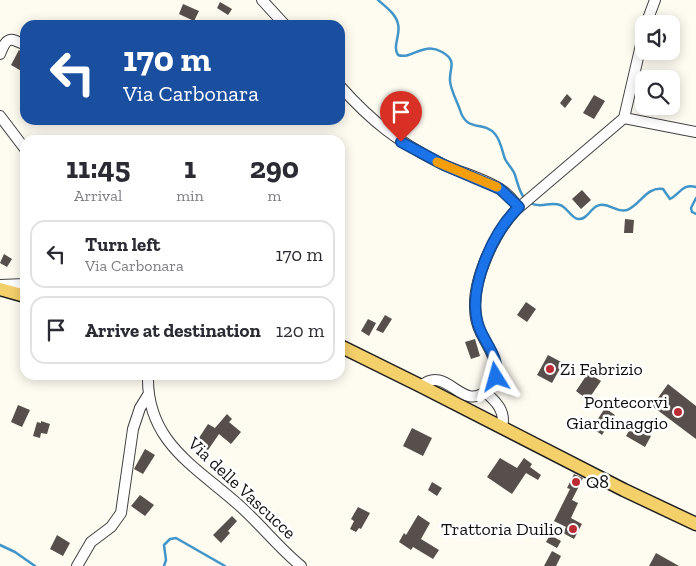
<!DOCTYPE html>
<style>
body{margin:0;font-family:"Zilla Slab",serif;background:#f7f7f7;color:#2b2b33;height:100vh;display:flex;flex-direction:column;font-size:19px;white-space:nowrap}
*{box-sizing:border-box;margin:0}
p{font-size:16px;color:#7c7c81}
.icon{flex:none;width:28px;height:28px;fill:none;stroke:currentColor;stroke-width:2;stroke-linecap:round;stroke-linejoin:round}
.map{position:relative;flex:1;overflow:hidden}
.drawer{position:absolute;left:20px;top:135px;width:325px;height:245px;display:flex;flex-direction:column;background:#fff;border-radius:15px;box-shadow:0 2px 12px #0003}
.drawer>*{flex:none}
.hud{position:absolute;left:20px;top:20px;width:325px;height:105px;border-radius:15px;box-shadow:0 2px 12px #0003;background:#1a4fa0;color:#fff;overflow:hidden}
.tools{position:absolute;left:635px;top:15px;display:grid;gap:10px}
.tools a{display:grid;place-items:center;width:45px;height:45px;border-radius:10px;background:#fff;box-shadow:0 2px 12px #0003;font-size:25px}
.pin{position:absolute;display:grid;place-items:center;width:42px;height:42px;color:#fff;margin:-51px -21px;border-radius:50% 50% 50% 0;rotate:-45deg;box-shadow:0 0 5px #0007}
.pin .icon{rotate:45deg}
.me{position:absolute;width:55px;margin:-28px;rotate:352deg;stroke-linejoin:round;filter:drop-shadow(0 0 4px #0008)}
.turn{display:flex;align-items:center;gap:18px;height:105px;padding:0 20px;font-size:22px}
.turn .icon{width:65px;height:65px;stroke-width:2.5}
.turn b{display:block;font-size:35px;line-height:42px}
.eta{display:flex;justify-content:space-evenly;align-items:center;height:85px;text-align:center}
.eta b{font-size:30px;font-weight:700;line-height:35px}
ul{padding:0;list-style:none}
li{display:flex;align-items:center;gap:15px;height:68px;margin:0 10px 8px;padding:0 10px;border:2px solid #e1e1e2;border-radius:15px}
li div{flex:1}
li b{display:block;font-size:19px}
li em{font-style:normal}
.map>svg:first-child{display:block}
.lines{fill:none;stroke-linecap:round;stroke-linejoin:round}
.stream{stroke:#4095c9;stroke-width:2.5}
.building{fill:#574f4b}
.minor-casing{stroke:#414141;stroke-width:12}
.major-casing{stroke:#1f1f1f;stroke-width:15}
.minor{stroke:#fff;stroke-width:10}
.major{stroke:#f4d06b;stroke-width:12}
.route-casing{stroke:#114b97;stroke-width:12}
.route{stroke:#1a73e8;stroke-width:9}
.slow{stroke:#f59e0b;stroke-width:9}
.poi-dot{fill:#ba2b34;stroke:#fff;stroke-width:2}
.labels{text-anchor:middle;stroke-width:5;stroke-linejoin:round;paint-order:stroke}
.poi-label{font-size:18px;fill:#0e0e0e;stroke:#fff;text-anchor:start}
.street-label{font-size:18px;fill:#0e0e0e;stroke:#fff}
</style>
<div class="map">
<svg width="696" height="566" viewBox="0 0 696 566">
<rect width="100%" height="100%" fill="#fefbf1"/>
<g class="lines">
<path class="stream" d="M378,0C386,7 396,14 398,24C401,35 392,46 398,55C412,60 423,41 442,52C458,61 449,68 450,81C451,91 457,101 460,110C467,133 483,120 495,134C501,141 502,151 505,159C508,165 513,169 515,175C518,184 519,192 525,199
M696,198L691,208L692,212L696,214
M530,203C542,209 549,201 560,205C567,207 571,218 578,219C588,220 591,206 600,205C610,203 616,213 627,210C640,205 647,186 663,189L670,199C680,194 683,183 696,187
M0,545L15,552L35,566
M164,566L166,560L164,545L170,539L176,538L225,566"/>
</g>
<path class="building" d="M220,2L232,9L228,15L217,8Z
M183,4L199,11L194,21L179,14Z
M19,50L25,54V73L11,65Z
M567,94L572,99L565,108L560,103Z
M594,95L605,101L594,119L583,113Z
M582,190L591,200L581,209L572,199Z
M625,219L634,220L633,233H624Z
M4,254L12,259L7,267L0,263Z
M526,302L536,309L527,322L517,315Z
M385,315L392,319L383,333L376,330Z
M368,319L376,323L369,336L361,331Z
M475,339L480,356L471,359L465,342Z
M548,355L563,363L552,383L537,375Z
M588,373L601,381L588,400L576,391Z
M668,384L696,406V439L652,406Z
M18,405L30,410L22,427L11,422Z
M605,408L615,415L602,435L592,428Z
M227,414L232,419L229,422L241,432L231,444L219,434L206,453L195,444L208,424L215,428Z
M636,419L646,425L643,432L651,436L645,447L626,436Z
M41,421L50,424L47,434L41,433L40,438L33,436L37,422L41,423Z
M412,428L432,438L423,456L403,446Z
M145,449L155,455L143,474L134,469Z
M500,458L517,468L524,458L532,464L530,467L541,475L538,480L526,473L512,494L487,477Z
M574,474L583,478L572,500L578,503L571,518L582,524L574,539L563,533L566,527L554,521L570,489L567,488Z
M432,482L442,488L437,496L428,490Z
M140,495L154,505L145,516L131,506Z
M358,507L370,513L361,529L359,528L356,532L350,529L354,521L351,519Z
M418,515L430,523L421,539L439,550L433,559L413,547L411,550L399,542L404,533L406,535Z
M232,516L237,521L228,531L230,533L221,543L213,535Z
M57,535L70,543L63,556L50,549Z
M550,535L561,541L557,548L546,542Z
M552,551L561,556L556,566H544Z
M656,553L679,566H649Z"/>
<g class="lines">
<g class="minor-casing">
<path id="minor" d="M262,0L285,25
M646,24L655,0
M0,54C7,37 9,37 25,45
M340,86C372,122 397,141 440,163C460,173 485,178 503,191C509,195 514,202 519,207
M0,116L25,149
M624,118L644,32
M0,285L25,284
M148,375C146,443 197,467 241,507C262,526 279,548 301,566
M421,386C447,364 461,412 486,391C508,373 490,351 481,333C477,325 475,316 475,307C474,277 495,232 516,210L624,118L696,132
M485,392C497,402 506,412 502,427
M77,566L91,542L111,527L121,513L133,429L140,408L148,395"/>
</g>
<g class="major-casing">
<path id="major" d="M0,289L25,296
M340,346L421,386L624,490L696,524"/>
</g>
<use href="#minor" class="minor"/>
<use href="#major" class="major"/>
</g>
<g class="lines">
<g class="route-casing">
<path id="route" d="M401,142L444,165L500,189L519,207C492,233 466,291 479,327C485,344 500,357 496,377"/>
</g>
<use href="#route" class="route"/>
<path class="slow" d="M437,162L497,187"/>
</g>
<g class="poi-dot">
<circle cx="550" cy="369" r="5"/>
<circle cx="678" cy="412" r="5"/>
<circle cx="576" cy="482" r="5"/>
<circle cx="573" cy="529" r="5"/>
</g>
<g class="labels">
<g class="poi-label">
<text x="560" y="375">Zi Fabrizio</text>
<text x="668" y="408" text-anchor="end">Pontecorvi<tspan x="668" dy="21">Giardinaggio</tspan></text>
<text x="586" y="488">Q8</text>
<text x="563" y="535" text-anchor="end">Trattoria Duilio</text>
</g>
<g class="street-label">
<text transform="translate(242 488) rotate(43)" y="6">Via delle Vascucce</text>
</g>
</g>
</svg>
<div class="tools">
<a><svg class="icon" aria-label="sound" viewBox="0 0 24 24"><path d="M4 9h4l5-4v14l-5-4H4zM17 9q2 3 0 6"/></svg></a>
<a><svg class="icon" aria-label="search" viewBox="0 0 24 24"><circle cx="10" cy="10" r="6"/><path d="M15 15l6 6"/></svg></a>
</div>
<div class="pin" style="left:401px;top:142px;background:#d93025"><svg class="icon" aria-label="arrive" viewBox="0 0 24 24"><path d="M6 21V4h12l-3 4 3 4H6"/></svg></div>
<svg class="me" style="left:496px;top:377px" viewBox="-20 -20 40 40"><path d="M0-17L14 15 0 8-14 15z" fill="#1a73e8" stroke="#fff" stroke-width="4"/></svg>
<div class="hud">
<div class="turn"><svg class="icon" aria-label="left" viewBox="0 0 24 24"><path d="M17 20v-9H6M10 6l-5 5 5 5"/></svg><div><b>170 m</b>Via Carbonara</div></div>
</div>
<section class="drawer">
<div class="eta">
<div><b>11:45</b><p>Arrival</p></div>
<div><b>1</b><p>min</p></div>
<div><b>290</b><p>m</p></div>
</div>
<ul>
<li><svg class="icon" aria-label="left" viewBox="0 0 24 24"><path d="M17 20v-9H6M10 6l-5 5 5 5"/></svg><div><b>Turn left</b><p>Via Carbonara</p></div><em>170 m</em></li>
<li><svg class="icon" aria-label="arrive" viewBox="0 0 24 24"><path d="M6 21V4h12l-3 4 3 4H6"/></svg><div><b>Arrive at destination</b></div><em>120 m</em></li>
</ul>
</section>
</div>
